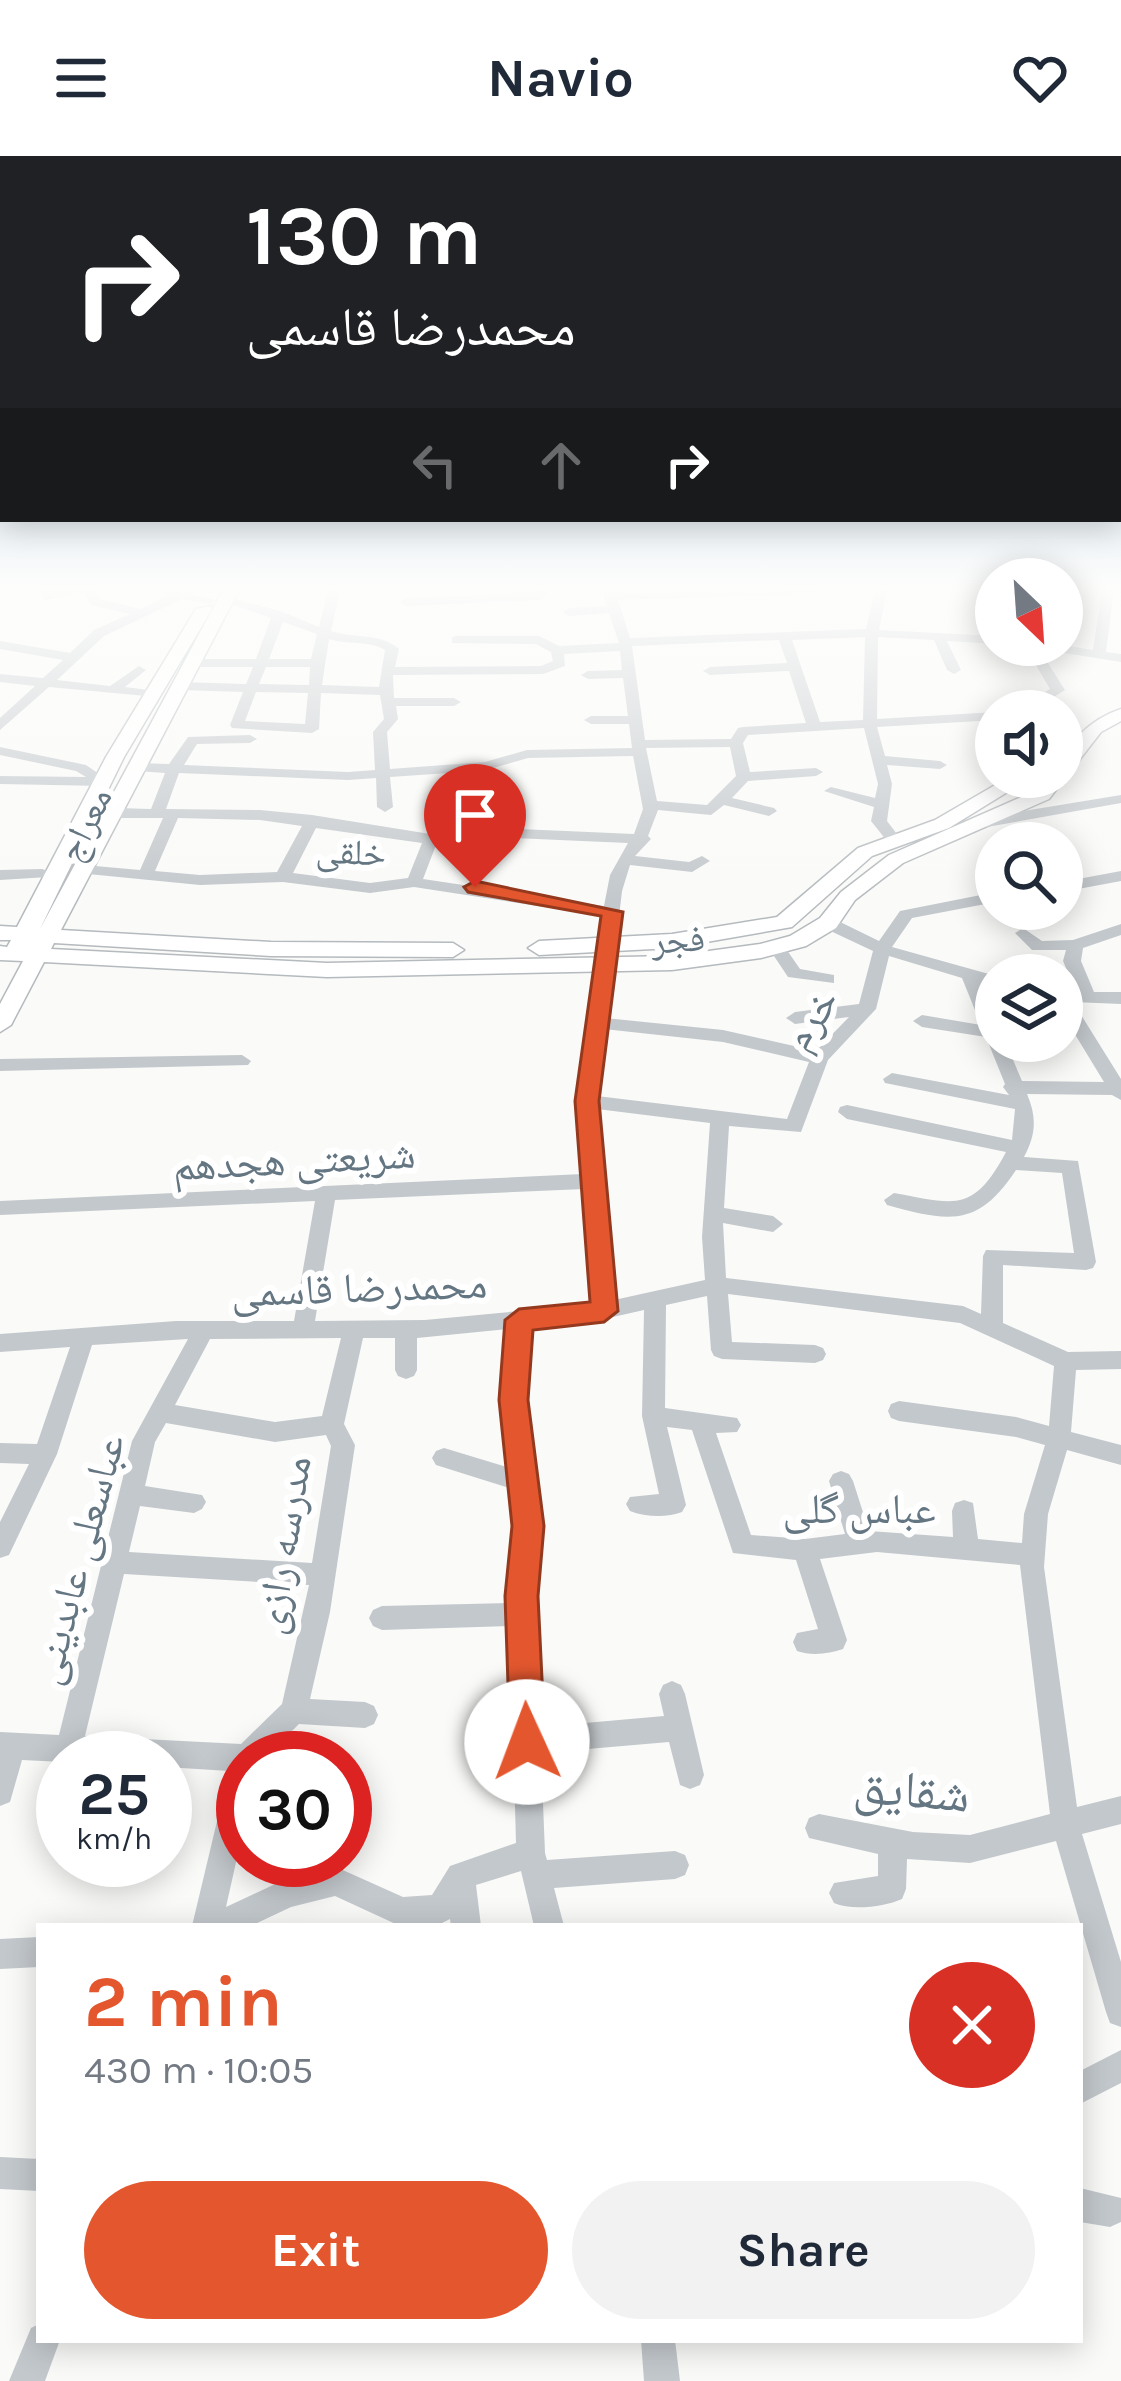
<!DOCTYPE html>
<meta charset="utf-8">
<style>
body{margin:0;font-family:Karla,"Noto Naskh Arabic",sans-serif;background:#f2f2f3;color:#1f2937;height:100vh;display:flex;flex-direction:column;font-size:45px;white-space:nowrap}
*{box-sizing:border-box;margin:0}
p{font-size:39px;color:#747a83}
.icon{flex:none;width:66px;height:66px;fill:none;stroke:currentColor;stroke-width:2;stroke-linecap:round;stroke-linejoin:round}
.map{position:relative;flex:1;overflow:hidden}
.side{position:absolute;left:36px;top:1767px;width:1047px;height:420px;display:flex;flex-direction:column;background:#fff;border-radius:0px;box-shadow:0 6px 30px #0003}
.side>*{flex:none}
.guide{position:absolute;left:0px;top:0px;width:1122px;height:366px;box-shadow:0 6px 30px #0003;background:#202124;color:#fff;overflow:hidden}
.needle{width:78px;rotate:155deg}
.controls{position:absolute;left:975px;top:402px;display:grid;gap:24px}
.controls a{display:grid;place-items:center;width:108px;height:108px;border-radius:50%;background:#fff;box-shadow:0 6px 30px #0003;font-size:60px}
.speed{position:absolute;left:36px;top:1575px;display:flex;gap:24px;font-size:60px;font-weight:700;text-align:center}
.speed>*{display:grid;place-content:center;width:156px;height:156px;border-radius:50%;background:#fff;box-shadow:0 6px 30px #0003;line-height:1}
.speed small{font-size:30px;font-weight:400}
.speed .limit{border:18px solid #d22;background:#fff;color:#111}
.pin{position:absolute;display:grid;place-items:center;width:102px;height:102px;color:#fff;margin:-123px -51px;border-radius:50% 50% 50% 0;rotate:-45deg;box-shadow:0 0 12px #0007}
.pin .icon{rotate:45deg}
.me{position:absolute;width:132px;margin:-66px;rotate:358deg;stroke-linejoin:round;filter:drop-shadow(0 0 9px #0008)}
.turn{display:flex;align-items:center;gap:42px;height:252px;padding:0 48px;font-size:54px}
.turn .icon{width:156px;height:156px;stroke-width:2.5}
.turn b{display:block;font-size:84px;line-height:102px}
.lanes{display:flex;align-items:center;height:114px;padding:0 48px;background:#0003;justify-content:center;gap:60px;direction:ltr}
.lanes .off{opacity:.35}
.round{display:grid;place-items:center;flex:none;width:126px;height:126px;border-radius:63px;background:#f2f2f3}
.overview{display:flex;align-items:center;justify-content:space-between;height:204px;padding:0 48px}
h1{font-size:72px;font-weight:700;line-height:90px;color:#e4572e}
.action{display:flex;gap:24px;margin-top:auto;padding:24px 48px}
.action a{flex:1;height:138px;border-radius:72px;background:#e4572e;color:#fff;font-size:48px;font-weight:700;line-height:138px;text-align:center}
.action a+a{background:#f2f2f3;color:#1f2937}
header{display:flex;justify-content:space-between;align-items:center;height:156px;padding:0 48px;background:#fff;font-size:54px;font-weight:700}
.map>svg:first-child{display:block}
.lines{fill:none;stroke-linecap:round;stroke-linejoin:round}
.major-casing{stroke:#b5babe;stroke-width:3}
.minor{fill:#c3c8cc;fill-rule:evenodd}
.major{fill:#fff;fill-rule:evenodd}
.route{fill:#e4572e;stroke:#94391e;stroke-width:3}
.labels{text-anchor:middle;stroke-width:12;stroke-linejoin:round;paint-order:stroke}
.far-street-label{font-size:36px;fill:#657683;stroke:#fff}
.street-label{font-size:42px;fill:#657683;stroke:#fff}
.near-street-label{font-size:51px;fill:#657683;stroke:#fff}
</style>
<header><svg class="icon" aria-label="menu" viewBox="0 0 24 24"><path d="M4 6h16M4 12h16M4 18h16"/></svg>Navio<svg class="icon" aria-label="heart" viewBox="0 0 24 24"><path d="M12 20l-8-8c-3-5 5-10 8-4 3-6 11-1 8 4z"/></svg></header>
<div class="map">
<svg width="1121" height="2225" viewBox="0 0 1121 2225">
<rect width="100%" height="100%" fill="#fafaf8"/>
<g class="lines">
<g class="major-casing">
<path id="major" d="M223,434H239L61,774L271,786L453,787L464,794L453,801L271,800L54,787L51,793L327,807L672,800L760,788L790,780L820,762L841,736L889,699L1035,635L1049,621H1062C1062,588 1091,563 1121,553V565L1101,576L1049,643L903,707L855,744L836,772L806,790L761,802L672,814L327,821L44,806L11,869L0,876V848L23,805L0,804V790L7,791L11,784H0V770L17,771L106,601L196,453L210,450L212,453L124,601L40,773Z
M1009,621H1032L949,672L872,700L792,771L672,792L539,799L528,792L539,785L672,778L777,761L858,692L935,664Z"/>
</g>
<path class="minor" d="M40,434H94L100,443L141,453L167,440L163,437L167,434L216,444L210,448L182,443L104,480L57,524L110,530L139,510L146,514L125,531L157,535V541L49,531L0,574V562L35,530L0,526V518L43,522L63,504L0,493V485L70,497L94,474L130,458L91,449L84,437L45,444Z
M328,434H340L331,475C354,483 380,476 399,493L395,511L541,510L553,505L551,496L536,488L452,487V481L457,480H539L559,490L619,487L609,457L569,460L563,456L569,452L607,450L602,434H614L615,437L823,434L817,438L618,444L630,482L866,473L875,434H887L879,474L996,480V488L947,485L961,514L954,518L947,514L934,484L878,481L877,563L996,556V564L877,571L885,600L940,605L947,609L940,613L887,609L892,628L887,665L900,682L892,687L887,685L871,665L874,651L824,635L831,631L875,642L878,628L864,572L748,579L743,587L750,616L816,612L823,616L816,620L748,625L732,642L774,652L777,655L769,660L724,649L711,659L658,654L648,680L651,683L635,700L689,706L702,700L710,705L692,716L630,709L622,735L616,786L608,791L600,786L603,760L414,731L370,737L283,726L200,729L78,717L76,714L84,709L140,714L163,662H117L109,657L117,652L151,653L165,617L137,615L130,611L137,607L169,608L188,581L250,579L257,583L250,587L197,588L184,609L348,616L375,614L373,576L384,563L380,539L321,537L319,573L312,577L232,572L230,569L243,536L181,534L174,530L181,526L246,528L253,511H193L186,507L193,503H256L271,462L225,446V440L283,456L319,471ZM283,466L317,478L311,503H269ZM865,481L863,564L820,566L792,484ZM329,483C347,489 370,484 385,494L379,531L322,529ZM779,484L787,507L710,511L703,515L710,519L789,515L806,567L743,571L738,572L731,583L645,584L632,490ZM620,495L622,514L588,515L581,519L588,523L623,522L628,560H591L584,564L591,568H629L632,592L527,594L485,606L390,613L387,576L398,563L396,550H454L461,546L454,542H394L393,519L543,518L565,510L564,498ZM266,511H310L309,529L259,528ZM256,536L308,537L305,568L245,565ZM730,591L736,620L707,649L657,645L646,592ZM633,600L643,653L634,678L499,672L498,654L485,657L483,676L491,681L628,687L610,719L604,750L423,723L436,689L460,690L463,687L455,682L312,659L260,654L166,653L179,617L348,624L376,622L377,651L385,656L393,651L390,621L449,617L444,636L451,640L458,636L464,616L486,614L528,602ZM178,662L260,664L302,670L277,716L200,719L155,715ZM316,672L422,687L408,722L370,727L293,717Z
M534,434H546V440L540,444L406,450L400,446L406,442L534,437Z
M1102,434H1114L1106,496L1121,498V506L1039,493L1065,534L1031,555H1014L1050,533L1024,489H1062L1093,494Z
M0,591L86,609L111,626L104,630L0,628V620L86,621L76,615L0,599Z
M1121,639V647L987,671L979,666L987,661Z
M42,713L48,715V721L0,724V714Z
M1121,715V725L1062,736V726Z
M996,736V746L912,762L892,791L996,820V831L982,827L996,862V885H1005L1022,925L1104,926L1062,857V837L1076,835L1063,805L1066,794H1032L1015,777L1023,772L1042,785L1073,784L1121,768V779L1083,792L1081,805L1094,836H1121V848L1073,846L1121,923V944L1112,939L1027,938C1037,961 1036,979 1024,1001L1078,1005L1096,1106L1093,1112L1086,1114L1003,1109V1167L1068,1196L1121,1195V1213L1076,1214L1071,1276L1121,1289V1309L1067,1294L1048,1358L1044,1411L1077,1651L1121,1640V1668L1082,1678L1121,1806V1871L1110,1867L1106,1856L1056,1685L970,1707L907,1703L906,1733L902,1743C884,1751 852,1755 834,1747L829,1737L834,1727L878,1720V1698L809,1682L805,1672L809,1662L819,1658L913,1676L970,1679L1050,1658L1020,1409L877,1396L820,1403L847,1484L843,1493C829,1498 811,1500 797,1495L793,1486L797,1477L818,1473L796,1404L733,1397L692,1274L667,1271L686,1349L682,1356C667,1362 645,1361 630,1355L626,1348L630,1341L659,1338L642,1260L644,1154L604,1163L529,1171L525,1244L540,1370L535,1440L540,1571L664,1560L659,1538L663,1529L672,1525L681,1529L685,1538L704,1619L700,1629L690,1633L680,1629L669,1586L541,1597L545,1697L547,1704L675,1695L685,1699L689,1709L685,1719L675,1723L554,1732L564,1770H534L521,1715L476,1729L481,1770H451L450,1763L440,1768L400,1770L335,1740L291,1751L251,1770H192L229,1615L165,1611V1602H63V1606L22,1604L10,1646L0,1650V1576L59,1579L132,1285L188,1183L92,1189L57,1298L9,1399L0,1402V1366L29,1308L0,1307V1287L37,1288L70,1191L0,1196V1178L176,1165H294L315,1045L0,1059V1045L583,1018L578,945L597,802L603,801L612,806L605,862L723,874L816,895L849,861L795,868L786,862L795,856L859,848L873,795L822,771V763H834L879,785L900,755ZM889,800L962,822L981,869L922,859L913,865L922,871L986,881L1005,928L1003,931L1009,939L892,917L883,923L885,927L1015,953L1012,984L847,949L840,951L838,956L847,963L1006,996C973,1058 955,1048 894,1037L884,1044L887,1049C949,1066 978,1072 1016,1014L1062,1017L1074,1097L986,1094L983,1100L981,1158L963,1150L726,1122L723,1067L773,1076L783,1068L773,1060L724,1052L729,970L801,976L828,904L876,853ZM604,873L723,886L809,906L787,963L597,940ZM597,953L710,967L702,1081L705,1124L614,1144ZM584,1033L593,1148L425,1164L315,1165L335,1044ZM728,1138L960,1167L1054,1210L1049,1270L1016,1261L899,1245L891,1248L888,1255L891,1262L899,1265L1016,1281L1045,1289L1024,1358L1022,1387L978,1383L973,1347L964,1344L955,1347L952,1355L953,1381L869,1375L853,1325L849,1318L841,1315L833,1318L829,1325L845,1378L805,1383L751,1379L716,1277L737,1276L741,1269L737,1262L665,1252L666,1149L707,1140L711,1194L714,1200L722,1203L815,1207L823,1204L826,1198L823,1192L815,1189L732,1186ZM508,1173L503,1244L510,1312L444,1292L436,1295L432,1302L436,1309L512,1333L516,1370L510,1447L382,1450L373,1454L369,1462L373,1470L382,1474L510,1470L516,1687L450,1710L432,1739L403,1741L336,1711L288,1722L226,1751L243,1675V1602H265L299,1568L365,1572L374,1568L378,1559L374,1550L365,1546L310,1543L330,1456L355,1289L344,1268L363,1182H395V1214L398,1220L406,1223L414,1220L417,1214V1182ZM341,1182L322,1260L275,1266L175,1249L210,1183ZM166,1267L275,1286L326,1279L331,1290L312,1407L129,1396L140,1350L194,1357L202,1353L206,1346L202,1339L145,1330L155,1286ZM124,1418L309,1429L282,1548L241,1588L85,1580Z
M776,786L782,787L800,813L834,819V827L788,821L768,791Z
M242,899L251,905L248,909L0,915V903Z
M39,1781V1811L0,1813V1783Z
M1121,1894V1927L1080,1948V1915Z
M0,2001L39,2003V2035L0,2033Z
M1080,2032L1121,2042V2066L1110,2071L1080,2066Z
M39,2168V2184H60L45,2225H9L31,2172Z
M641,2184H675L680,2225H644Z"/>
<use href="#major" class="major"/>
</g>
<linearGradient id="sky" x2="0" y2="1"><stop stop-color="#96bcdc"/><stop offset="0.58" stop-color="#fdfdfc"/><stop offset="1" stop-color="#fdfdfc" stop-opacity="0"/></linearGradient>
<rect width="1121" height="745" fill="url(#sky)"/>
<path class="route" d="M475,725L623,756L599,945L618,1155L604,1166L533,1174L528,1244L544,1370L538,1440L545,1586L540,1598L527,1603L515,1598L510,1586L505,1440L512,1370L499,1244L505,1164L519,1153L590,1146L575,945L601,760L468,736L464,731Z"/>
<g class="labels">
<g class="far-street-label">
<text transform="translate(84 668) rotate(-64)" y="13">معراج</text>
<text transform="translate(351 695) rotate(3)" y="13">خلقی</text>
<text transform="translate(678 783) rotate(-4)" y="13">فجر</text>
</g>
<g class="street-label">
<text transform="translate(810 862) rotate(-56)" y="15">خرم</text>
<text transform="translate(294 1003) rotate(-3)" y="15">شریعتی هجدهم</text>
<text transform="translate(359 1131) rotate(-2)" y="15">محمدرضا قاسمی</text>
<text x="859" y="1367">عباس گلی</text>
<text transform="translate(282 1389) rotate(-81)" y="15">مدرسه رازی</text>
<text transform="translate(77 1403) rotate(-75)" y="15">عباسعلی عابدینی</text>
</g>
<g class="near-street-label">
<text transform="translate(912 1633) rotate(5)" y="18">شقایق</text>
</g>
</g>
</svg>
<div class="controls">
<a><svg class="needle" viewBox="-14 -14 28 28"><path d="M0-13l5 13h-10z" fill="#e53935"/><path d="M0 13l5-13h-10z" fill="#747a83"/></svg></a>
<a><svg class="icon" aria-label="sound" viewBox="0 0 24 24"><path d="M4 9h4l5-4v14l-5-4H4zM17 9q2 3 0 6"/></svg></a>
<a><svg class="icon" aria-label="search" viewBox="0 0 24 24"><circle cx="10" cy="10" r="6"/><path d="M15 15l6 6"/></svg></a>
<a><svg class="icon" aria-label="layers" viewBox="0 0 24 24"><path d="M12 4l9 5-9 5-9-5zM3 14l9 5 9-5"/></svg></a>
</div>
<div class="speed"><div>25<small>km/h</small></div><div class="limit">30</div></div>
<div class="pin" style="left:475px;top:731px;background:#d93025"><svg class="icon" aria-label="arrive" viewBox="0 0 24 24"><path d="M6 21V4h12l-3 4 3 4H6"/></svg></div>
<svg class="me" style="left:527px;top:1586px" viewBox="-20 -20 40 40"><circle r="19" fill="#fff"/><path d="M0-13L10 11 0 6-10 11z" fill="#e4572e"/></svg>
<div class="guide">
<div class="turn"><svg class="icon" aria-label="right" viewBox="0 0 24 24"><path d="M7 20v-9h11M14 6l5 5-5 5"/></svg><div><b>130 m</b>محمدرضا قاسمی</div></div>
<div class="lanes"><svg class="icon off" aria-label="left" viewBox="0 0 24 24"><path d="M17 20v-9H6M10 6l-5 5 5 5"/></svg><svg class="icon off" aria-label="ahead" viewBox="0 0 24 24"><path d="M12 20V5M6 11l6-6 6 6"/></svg><svg class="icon" aria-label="right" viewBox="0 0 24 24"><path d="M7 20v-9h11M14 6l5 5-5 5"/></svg></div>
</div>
<section class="side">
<div class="overview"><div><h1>2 min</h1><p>430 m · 10:05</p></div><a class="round" style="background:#d93025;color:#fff"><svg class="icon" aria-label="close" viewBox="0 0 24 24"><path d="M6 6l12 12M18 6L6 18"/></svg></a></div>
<div class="action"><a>Exit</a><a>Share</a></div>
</section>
</div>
